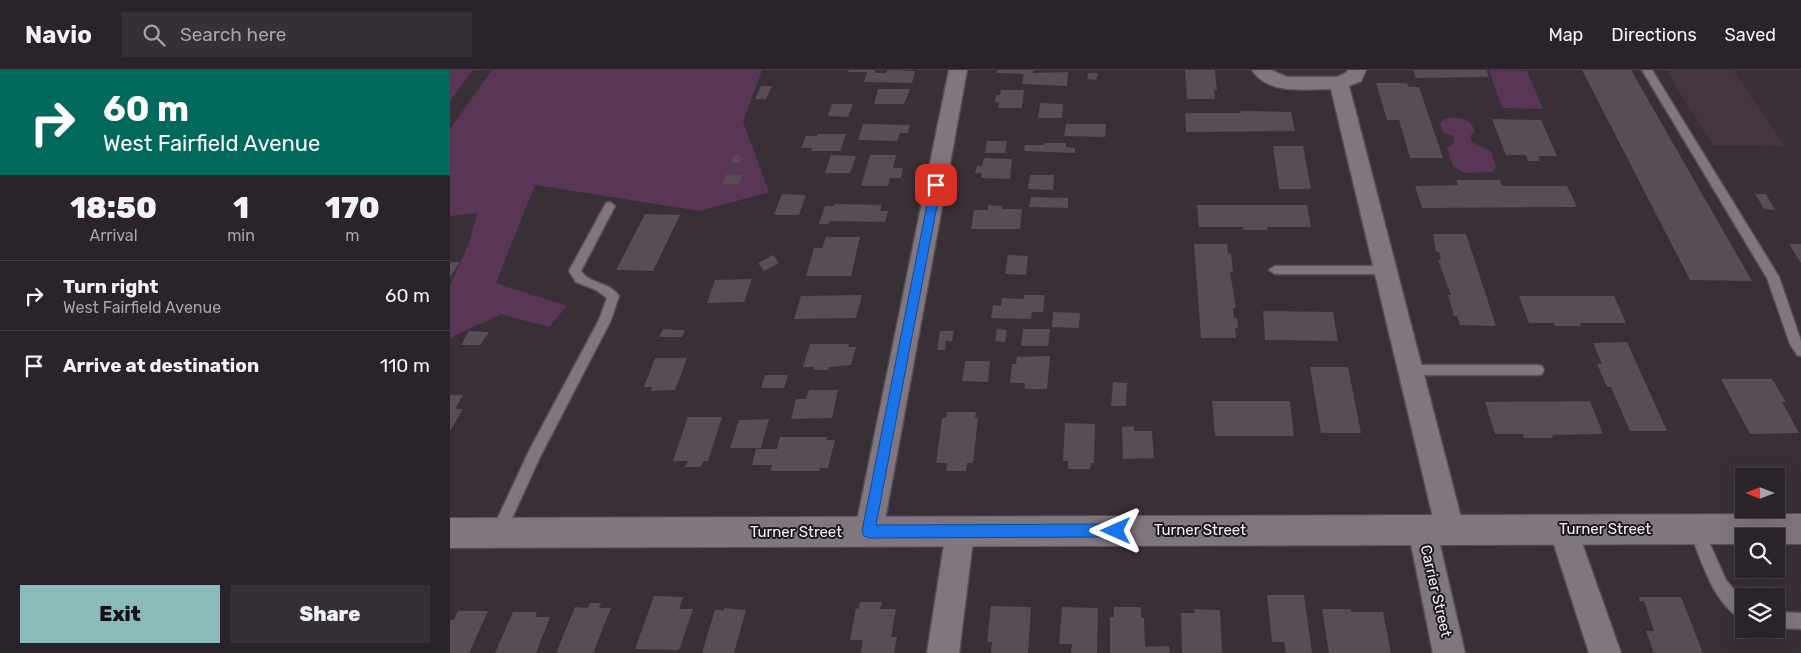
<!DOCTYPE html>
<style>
body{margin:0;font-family:Rubik,sans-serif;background:#362f35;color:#f1f3f6;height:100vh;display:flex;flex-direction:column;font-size:19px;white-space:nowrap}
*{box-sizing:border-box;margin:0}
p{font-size:16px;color:#a5a4a8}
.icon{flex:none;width:28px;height:28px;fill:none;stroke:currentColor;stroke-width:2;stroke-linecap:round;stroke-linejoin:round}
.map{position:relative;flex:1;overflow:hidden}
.sheet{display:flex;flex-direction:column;background:#2a2329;width:450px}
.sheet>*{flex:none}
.banner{background:#00695c;color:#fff;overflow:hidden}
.needle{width:32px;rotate:270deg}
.tools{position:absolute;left:1285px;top:398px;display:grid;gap:10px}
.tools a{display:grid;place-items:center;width:50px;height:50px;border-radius:0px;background:#2a2329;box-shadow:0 5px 20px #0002,0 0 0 1px #464046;font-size:25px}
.pin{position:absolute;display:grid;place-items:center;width:42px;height:42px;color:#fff;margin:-21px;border-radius:10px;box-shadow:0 2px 8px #0006}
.me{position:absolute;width:55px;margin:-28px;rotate:270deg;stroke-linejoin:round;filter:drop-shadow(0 0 4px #0008)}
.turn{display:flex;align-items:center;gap:18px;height:105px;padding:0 20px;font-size:22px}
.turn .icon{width:65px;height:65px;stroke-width:2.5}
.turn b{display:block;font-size:35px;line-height:42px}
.eta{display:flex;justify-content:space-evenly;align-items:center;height:85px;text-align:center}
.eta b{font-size:30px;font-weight:800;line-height:35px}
.button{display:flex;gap:10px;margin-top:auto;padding:10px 20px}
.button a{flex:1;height:58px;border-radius:0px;background:#8bbbb9;color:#111;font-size:20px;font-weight:800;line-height:58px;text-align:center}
.button a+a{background:#362f35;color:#f1f3f6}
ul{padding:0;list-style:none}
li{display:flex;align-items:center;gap:15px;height:70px;padding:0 20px;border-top:1px solid #464046}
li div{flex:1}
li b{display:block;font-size:19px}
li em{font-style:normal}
header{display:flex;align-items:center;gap:30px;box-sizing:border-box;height:70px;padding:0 25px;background:#2a2329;border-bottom:1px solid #464046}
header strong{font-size:24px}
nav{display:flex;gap:28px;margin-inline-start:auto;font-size:18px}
.search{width:350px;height:45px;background:#362f35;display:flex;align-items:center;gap:12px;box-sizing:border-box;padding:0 18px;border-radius:0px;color:#a5a4a8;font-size:19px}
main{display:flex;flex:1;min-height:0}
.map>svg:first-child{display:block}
.built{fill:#443541}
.green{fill:#593655}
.building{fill:#574d56}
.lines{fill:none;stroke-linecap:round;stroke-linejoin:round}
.lane-casing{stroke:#564f55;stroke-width:3}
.street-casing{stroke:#564f55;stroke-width:3}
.secondary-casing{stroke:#564f55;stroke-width:2}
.lane{fill:#80767f;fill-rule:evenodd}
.street{fill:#80767f;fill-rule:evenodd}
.secondary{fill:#80767f;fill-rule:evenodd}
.route{fill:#1a73e8;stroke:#114b97}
.labels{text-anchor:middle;stroke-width:4;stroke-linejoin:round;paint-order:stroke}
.street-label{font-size:15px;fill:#f4edf2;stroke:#1d191c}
</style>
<header>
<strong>Navio</strong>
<div class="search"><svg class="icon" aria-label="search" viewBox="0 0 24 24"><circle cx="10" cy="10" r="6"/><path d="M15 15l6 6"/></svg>Search here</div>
<nav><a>Map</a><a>Directions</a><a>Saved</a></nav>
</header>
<main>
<section class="sheet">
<div class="banner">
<div class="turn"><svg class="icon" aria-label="right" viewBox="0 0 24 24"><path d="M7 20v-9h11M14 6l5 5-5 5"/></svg><div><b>60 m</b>West Fairfield Avenue</div></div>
</div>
<div class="eta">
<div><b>18:50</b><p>Arrival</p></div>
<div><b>1</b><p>min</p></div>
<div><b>170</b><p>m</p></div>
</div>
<ul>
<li><svg class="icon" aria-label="right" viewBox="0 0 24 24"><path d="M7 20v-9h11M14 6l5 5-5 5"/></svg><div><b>Turn right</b><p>West Fairfield Avenue</p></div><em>60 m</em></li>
<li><svg class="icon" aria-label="arrive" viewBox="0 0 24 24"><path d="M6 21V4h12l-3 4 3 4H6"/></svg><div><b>Arrive at destination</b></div><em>110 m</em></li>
</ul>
<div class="button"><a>Exit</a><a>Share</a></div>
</section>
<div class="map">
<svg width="1351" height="583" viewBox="0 0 1351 583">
<rect width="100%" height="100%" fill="#382f37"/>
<path class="built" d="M1216,0H1284L1335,76L1262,75Z"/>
<path class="green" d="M0,0H23L0,31Z
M42,0H312L293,52L319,122L250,141L85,115L46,213L117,236L99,257L51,244L0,268V216L20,170L27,143L0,146V59Z
M1039,0L1077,1L1093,39L1052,38Z
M996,48C1009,48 1020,47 1025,61L1020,66L1022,72L1041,81L1046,97L1042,102L1015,103L1003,96L997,78L1005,72L1003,66L993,63L990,53Z"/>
<path class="building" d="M399,0H425V3H436L437,0L465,1L462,13L414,12L417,2H398Z
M547,0H584L583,3L618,2L617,16L572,14L574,4L546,3Z
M735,0H765L767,20H764L765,29H737Z
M963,0H1036L1039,7L966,8Z
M1132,0H1181L1302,211L1240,210Z
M638,3H648L646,10L637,9Z
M926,13H957L959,17H969L993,88H960L949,50H937Z
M311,16H322L316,29H305Z
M428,19H460L454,34H424Z
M551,20H574L572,38H548L549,32H545L546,25H550Z
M590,33L613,34L612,48H588Z
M382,34H403L398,47L378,46Z
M791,41L841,42L845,61L736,62L735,43H791Z
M1042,49L1091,50L1107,86H1088L1090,91H1078L1076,85H1056Z
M413,54L460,55L458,63H450L447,71L408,70Z
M616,54H656L655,67L614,66Z
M368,64H396L390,81H361L362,78H351L356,66H367Z
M537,71H557L555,83H535Z
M594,73H616V77L625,78V83L574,81L575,75H594Z
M823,76H853L861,119H829Z
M284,85H290L289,88H292L289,93H281Z
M381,85L406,86L400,103H375Z
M420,85H446L443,98H453L451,108H440L438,116H411Z
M534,88L562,89L560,109L531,108L532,103H525L527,96H532Z
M277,104L293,105L289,114H272Z
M580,105H604L603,120L578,119Z
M1006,110H1050L1052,116H1117L1127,137L972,138L965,116L1008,115Z
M332,124L356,125L349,145H324Z
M1305,124H1316L1325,140L1314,139Z
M581,127L618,128V138L579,137Z
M385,134L432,135L430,141H438L435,152L380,151L378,154H369L375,136H384Z
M538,135L552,136V139H572L570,159H521L524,140H538Z
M747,135H857L861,157H817L818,160H793V157H749Z
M195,144L230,145L203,201L166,200Z
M983,164H1016L1046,256L1010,255L1007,246H1004L998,225H1001L988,190H991L989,182H986Z
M376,167H410L401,206H356L364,178H372Z
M744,174H777L778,184L781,183L783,202H780L786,238H783L784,248H787L788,258H785L786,268H751Z
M1339,174H1351V193Z
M323,185L329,193L314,201L308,193Z
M558,185L578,186L576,205L555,204Z
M0,192H10L0,207Z
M302,209L294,232L257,233L265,210Z
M412,225L406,248L344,249L351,226Z
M574,225H595L593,242H582L581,249L541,248L543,235L551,236L552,228L574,229Z
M1069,226H1164L1176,253H1130L1131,256H1105L1104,253H1079Z
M813,241L883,242L888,271L815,270Z
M603,242L630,243L629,258L602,257Z
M213,259H222L221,260H235L232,267H209Z
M547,259L557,260L555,272L545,271Z
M573,259H600L598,276H571Z
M19,261L39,262L30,275H11Z
M490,261H504L502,271H496L495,280H487Z
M1177,272L1217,361H1180L1161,317H1157L1147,294H1152L1143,273Z
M360,274H399L398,277H406L401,295L379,297L378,300H363L364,297H353Z
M600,286L597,319H575V313H560L562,294H566L567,287Z
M205,288H237L225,320L201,321L202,317H194Z
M515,291H540L538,312L512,311Z
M860,297H898L911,363H871Z
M315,305H338L334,318H311Z
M1271,309H1322L1336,332H1332L1349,363L1300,364Z
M663,312L677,313L676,336H661Z
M359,320H388L382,348L341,349L346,329H356Z
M0,325H13L5,339H13L0,361Z
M762,331H840L844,366H765Z
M1140,331L1153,364L1102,365L1103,368H1074L1073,364H1045L1035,332Z
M497,342H526L525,348H528L523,393H517L516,401H496L497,393H486L492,348H496Z
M238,347H272L258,391H253L251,397H235L238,391H223Z
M319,349L311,378H280L289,350Z
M615,353L645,354L644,393H641L640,399H618V391H613Z
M684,356V361H702L704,388L673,389L672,357Z
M330,367H377L376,370H385L378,398H370L369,401H320L322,395H302L306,379H327Z
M817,525H854L862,583H836L834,572H822Z
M204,526L233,527L229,539H243L229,580L185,579Z
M1189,527H1231L1253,583H1204L1196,561H1204L1194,531H1189Z
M410,532H432L430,539H446L441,567H447L444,583H411L413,570H400L406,538L409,539Z
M140,533H151L149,538H161L143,583H106L125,537L138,538Z
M541,536L581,537L578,583H541L542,572H537Z
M612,537L648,538L647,583H621L622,574H609Z
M664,537H691V548H694L695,577L719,576L720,583H660V547H664Z
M274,538L296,540L284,583H252L265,540H274Z
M744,539L770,540L772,583H732L731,543H745Z
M872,539H901V542H933L941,583H879Z
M8,541H38L19,583H0V550H4Z
M63,542H87L85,547H100L86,583H45Z"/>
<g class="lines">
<g class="lane-casing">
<path id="lane" d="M1192,0H1202L1329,207L1351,271V286L1347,285L1340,274L1317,208Z
M160,132L165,136L131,201C139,214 160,212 169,226L161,250L90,387L53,468L48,470L43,468L41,463L43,458L80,379L149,250L157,228L146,220L126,212L119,201L156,133Z
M825,196H937L943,200L937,204H825L819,200Z
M962,295H1088L1092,296L1094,300L1092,304L1088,305H962L958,304L956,300L958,296Z
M1246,452L1251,454L1276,510L1294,532V550C1264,537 1250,487 1239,459L1241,454Z
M1326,542L1351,543V559L1326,558Z"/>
</g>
<g class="street-casing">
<path id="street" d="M499,0H517L433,461L429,471L419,475L409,471L405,461Z
M802,0H821L837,7H887L896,3L898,0H916L911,11L899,16L1014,459L1010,469L1000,473L990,469L987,462L1015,583H983L958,459L962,449L972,445L982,449L985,456L881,19C854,19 818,25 802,0Z
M1113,445L1123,449L1127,459L1171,583H1139L1099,459L1103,449Z
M510,448L520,452L524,462L509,583H477L496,462L500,452Z"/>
</g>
<g class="secondary-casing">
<path id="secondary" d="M1351,444V474H1326V466H1294V474L0,478V448Z"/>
</g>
<use href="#lane" class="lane"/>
<use href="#street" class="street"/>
<use href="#secondary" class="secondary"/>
</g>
<path class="route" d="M486,112L491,115L426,455L666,454L671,456L673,461L671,465L666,467L419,468L414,466L412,461L481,115Z"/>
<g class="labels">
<g class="street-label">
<text x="1155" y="464">Turner Street</text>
<text x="750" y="465">Turner Street</text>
<text x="346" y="467">Turner Street</text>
<text transform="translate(986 521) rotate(77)" y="5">Carrier Street</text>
</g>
</g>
</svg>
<div class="tools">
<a><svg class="needle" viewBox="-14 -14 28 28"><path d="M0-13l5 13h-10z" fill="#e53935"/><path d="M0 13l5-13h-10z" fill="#a5a4a8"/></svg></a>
<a><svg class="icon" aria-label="search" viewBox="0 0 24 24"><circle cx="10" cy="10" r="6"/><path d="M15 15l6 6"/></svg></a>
<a><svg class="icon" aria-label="layers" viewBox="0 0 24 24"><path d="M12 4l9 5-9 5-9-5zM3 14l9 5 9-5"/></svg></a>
</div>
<div class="pin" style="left:486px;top:115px;background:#d93025"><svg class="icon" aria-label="arrive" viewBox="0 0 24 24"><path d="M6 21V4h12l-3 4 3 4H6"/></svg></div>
<svg class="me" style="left:666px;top:461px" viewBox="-20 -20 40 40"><path d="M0-17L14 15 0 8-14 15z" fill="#1a73e8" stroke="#fff" stroke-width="4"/></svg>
</div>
</main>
